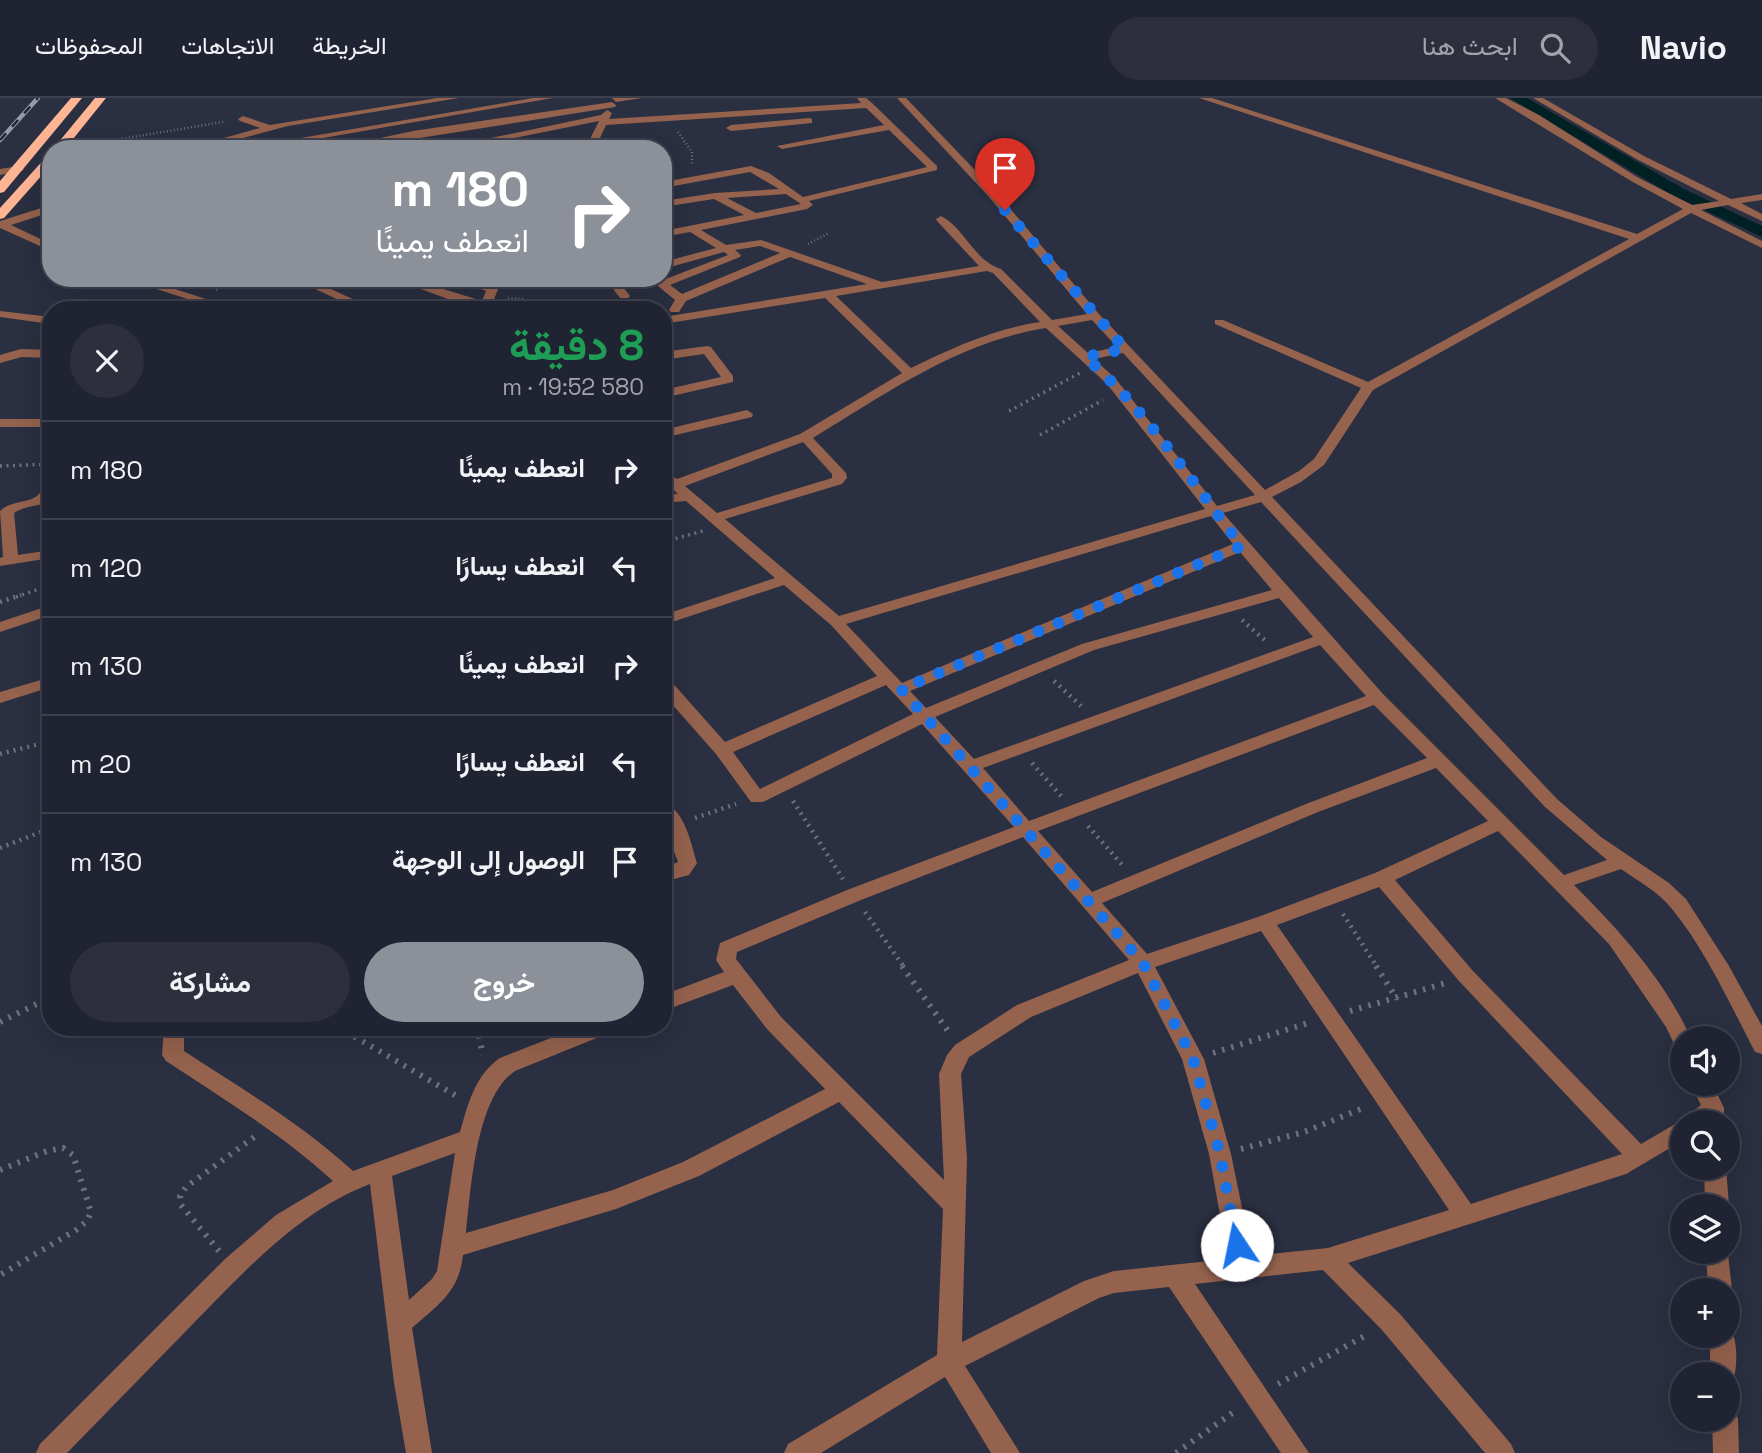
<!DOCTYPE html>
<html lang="ar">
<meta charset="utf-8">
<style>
body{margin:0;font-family:"Space Grotesk",Vazirmatn,sans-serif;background:#2d2f3d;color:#f1f3f6;direction:rtl;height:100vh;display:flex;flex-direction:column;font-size:26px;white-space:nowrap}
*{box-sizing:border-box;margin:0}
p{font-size:23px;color:#a2a4ab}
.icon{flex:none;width:38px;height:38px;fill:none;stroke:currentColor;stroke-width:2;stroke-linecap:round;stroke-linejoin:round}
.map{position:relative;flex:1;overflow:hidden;direction:ltr}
.side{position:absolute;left:42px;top:203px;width:630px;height:735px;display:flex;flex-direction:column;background:#202331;border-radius:28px;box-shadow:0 7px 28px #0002,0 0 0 2px #3d404d;direction:rtl}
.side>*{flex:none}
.hud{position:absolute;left:42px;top:42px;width:630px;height:147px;border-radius:28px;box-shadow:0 7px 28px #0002,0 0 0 2px #3d404d;direction:rtl;background:#8c9099;color:#fff;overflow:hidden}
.fabs{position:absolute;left:1670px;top:928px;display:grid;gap:14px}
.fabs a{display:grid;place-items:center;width:70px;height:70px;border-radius:50%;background:#202331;box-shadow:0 7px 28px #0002,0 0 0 2px #3d404d;font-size:35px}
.pin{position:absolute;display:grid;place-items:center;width:60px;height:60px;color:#fff;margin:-72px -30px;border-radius:50% 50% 50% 0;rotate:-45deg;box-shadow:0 0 7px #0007}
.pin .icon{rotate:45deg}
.me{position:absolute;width:77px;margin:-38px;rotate:349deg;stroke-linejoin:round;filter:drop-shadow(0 0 5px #0008)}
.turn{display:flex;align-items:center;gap:24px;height:147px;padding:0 28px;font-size:32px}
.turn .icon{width:91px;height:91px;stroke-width:2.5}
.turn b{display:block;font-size:49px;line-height:60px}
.round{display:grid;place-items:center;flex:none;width:74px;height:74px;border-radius:37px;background:#2d2f3d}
.summary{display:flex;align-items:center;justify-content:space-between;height:119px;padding:0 28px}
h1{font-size:42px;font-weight:700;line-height:52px;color:#1e9e55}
.button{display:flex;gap:14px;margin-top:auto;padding:14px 28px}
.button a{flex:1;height:80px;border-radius:42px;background:#8c9099;color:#fff;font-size:28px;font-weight:700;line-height:80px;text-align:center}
.button a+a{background:#2d2f3d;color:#f1f3f6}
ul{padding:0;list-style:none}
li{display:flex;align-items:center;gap:21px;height:98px;padding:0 28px;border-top:2px solid #3d404d}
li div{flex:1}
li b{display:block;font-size:26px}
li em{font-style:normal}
header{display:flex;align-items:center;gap:42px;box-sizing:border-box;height:98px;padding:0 35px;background:#202331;border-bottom:2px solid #3d404d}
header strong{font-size:33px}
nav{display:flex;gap:38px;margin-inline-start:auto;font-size:24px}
.search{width:490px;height:63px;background:#2d2f3d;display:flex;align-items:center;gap:18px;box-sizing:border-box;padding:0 24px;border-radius:38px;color:#a2a4ab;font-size:26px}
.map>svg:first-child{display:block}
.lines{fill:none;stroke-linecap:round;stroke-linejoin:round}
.canal{fill:#002123;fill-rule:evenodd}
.path-far3{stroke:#6c7181;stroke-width:2.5;stroke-dasharray:1 2.5;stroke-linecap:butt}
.path-far2{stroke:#6c7181;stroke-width:3.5;stroke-dasharray:2 4.5;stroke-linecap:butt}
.path-far1{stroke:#6c7181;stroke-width:4.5;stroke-dasharray:2 5;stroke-linecap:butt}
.path{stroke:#6c7181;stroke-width:6;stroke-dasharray:2.5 7;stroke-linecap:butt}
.street{fill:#94624d;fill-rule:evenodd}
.highway{fill:#feb594;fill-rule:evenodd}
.rail-casing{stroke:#969ba9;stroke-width:4.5}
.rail{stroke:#202536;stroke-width:2.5;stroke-dasharray:9;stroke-linecap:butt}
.route{stroke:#1a73e8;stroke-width:12;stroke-dasharray:0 21.6}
</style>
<header>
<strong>Navio</strong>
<div class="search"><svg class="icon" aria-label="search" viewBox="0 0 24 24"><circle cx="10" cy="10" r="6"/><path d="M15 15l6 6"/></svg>ابحث هنا</div>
<nav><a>الخريطة</a><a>الاتجاهات</a><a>المحفوظات</a></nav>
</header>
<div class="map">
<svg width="1762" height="1355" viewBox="0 0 1762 1355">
<rect width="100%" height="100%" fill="#2a2f41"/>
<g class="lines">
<path class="canal" d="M1510,0H1527L1682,90L1762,128V139L1670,96Z"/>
<path class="path-far3" d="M678,34L692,54V66
M84,47L223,24
M808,146L829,135
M216,192L237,180
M508,200L524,201L543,212"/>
<path class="path-far2" d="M1009,313L1080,275
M1040,337L1103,302
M0,368L51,366
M663,444L703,433
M16,499L51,487"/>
<path class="path-far1" d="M0,504L21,497
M1242,522L1267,544
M1054,583L1081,608
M0,656L51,643
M1032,665L1061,698
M793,703L843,781
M695,720L736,706
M1088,728L1124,769
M0,750L51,730
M865,814L904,869
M1343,816L1377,869"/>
<path class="path" d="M902,868L950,936
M1376,868L1397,901
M1350,913L1446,885
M0,924L51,899
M338,929L460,1000
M477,929L483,957
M1213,955L1308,925
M1241,1051L1304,1034L1366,1009
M0,1072L47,1053L63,1050L73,1057L91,1114L87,1123L76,1132L0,1177
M219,1153L181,1107L180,1098L186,1089L257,1037
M1278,1286L1368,1236
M1176,1355L1238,1311"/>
<path class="street" d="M437,0H459L288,28L202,51H185L260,30L240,23L238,21L243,18L270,27Z
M533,0H553L300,44L295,41Z
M612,0H642L616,4Z
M857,0H866L872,5L937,68V72L809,103L813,107L807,111L701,132L726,147L761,142L882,184L979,168L937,123L936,121L941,118C965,130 973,162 1001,171L1052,222L1087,216L989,99L897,0H906L997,95L1099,216L1265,392L1299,373L1314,361L1361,290L1215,226V222H1223L1368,284L1629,141L1199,0H1212L1637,136L1683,111L1631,83L1495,0H1506L1539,17L1637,79L1692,107L1719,103L1638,62L1533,0H1543L1644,58L1731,101L1762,96V102L1741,105L1762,116V123L1728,107L1701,112L1762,143V150L1691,115L1373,292L1324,367L1301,384L1272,399L1557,701L1601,739L1669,785L1686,801L1729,868L1762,928V956L1755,954C1731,908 1705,851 1672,811C1659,794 1638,783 1621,771L1574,787C1619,832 1664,881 1691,940H1682V950L1675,948L1666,929L1609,846L1498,733L1395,782L1473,873L1641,1046L1682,1022L1701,1007L1690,985H1712L1724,1010V1024H1682V1043L1626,1076L1348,1165L1400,1216L1511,1346L1515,1355H1485L1382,1232L1323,1172L1195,1186L1309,1355H1281L1169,1189L1114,1195L1099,1200L965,1268L1020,1355H991L945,1279L821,1355H784L788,1346L937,1257L943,1111L839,1004L699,1078L616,1111L463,1157C459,1194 439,1206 412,1230L432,1355H406L394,1285L370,1086C298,1113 240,1178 187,1232C147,1273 107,1314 67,1355H36L40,1346L225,1161L276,1117L333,1083C282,1036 223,1001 166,963L162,957L164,929H184V953C242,991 302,1026 353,1073L460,1034C468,1006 475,977 500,960L579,929H612L609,935L515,973C476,999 471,1090 466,1135L613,1092L683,1064L825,991L767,931L733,887L663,913V897L724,874L716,862L720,845L847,792L1014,729L922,626L763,704H751L716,656L663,596V580L669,581L725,644L877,578L831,527L784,487L663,527V517L775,480L686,403L663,405V397L678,396L663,383V372L677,381L800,336L902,275L825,200L663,226V219L867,186L790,159L686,203L679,214H671L669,212L675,202L658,188V184L728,157L724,154L663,171V164L716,150L690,134L663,139V133L744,117L714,101L663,109V103L715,95L779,91L750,74L663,90V84L751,68L769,75L803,99L927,69L889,32L782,51L777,48L884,27L866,10L606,27L595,51H565L588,45L599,23L460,51H438L601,17L607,12L612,15L609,21L861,5ZM786,96L801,106L756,115L727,100ZM760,148L780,155L682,196L670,187L740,159L741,157L735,152ZM987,173L993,175L1040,224C993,231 954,249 911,270L836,198ZM1092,222L1117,249L1088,255L1058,228ZM1046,230L1107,286L1205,411L839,518L725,421L842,386L847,380L846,375L813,340C887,295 959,244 1046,230ZM1123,255L1255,397L1217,408L1115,280L1094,261ZM803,344L832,376V380L717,415L685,388ZM1261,404L1545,709L1607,762L1564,777L1383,596L1223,415ZM1211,418L1233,446L902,585L846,526ZM1240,454L1272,492L1082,546L926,610L910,593ZM1279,500L1313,539L974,661L935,619L1094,552ZM1320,547L1366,598L1029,723L983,670ZM886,587L913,616L760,691L733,654ZM1374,607L1427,660L1306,706L1092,794L1038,733ZM1436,670L1488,723L1375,775L1258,819L1147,856L1102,805L1318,714ZM1023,739L1129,862L1017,907L955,947L947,957L939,976L944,1082L781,919L736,861L737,854L861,802ZM1379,789L1459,883L1622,1056L1471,1106L1277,827ZM1261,833L1449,1112L1328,1150L1252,1158L1231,1056L1204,961L1155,869ZM1138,875L1182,961L1209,1056L1228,1161L1114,1173L1084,1183L962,1244L967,1060L961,976L969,959L1031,919ZM455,1055L437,1173L432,1181L409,1202L392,1078Z
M612,4L616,7L615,9L350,51H329L413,33Z
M809,20L812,21V25L731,33L726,30L731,27Z
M19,68L24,71L22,73L0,77V71Z
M51,107V114L11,127L51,146V153L0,130V123Z
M123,180H141L240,212H221Z
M292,180H307L357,203L348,212H335L343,204Z
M391,180H408L482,203L486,193L454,180H471L490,186L494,180H505L498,191L490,212H478Z
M605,180H616L630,198L628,200H620Z
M0,213L51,219V226L0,219Z
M707,248L711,249L733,278V284L663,300V292L721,279L704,256L663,262V254Z
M21,251L51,252V260L22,259L0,265V257Z
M747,312L753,316L752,319L663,340V332Z
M0,321H51V329H0Z
M51,385C51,415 34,402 14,415L18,457L51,452V460L0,468V460L3,459L0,413C11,402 28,406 38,397C43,392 44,388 51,385Z
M51,507V517L0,534V524Z
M51,579V589L0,605V594Z
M663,705C685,711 691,746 697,765L689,777L663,784V770L678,764L663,724Z
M1704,1069H1726L1729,1108L1727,1111V1108H1705Z
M1727,1147L1732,1192L1727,1200V1192H1708L1706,1153H1727Z
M1727,1227C1739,1237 1738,1271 1732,1285L1727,1286V1276H1710V1237H1727Z
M1727,1309L1734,1312L1738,1321L1739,1355H1713L1712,1321H1727Z"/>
<path class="highway" d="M71,0H82L4,94L0,95V83Z
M95,0H106L65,51H53Z
M51,57V67L4,120L0,121V110L47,58Z"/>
<g class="rail-casing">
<path id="rail" d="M0,42L38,0"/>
</g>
<use href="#rail" class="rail"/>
</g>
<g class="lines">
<path class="route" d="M1005,112L1125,251L1085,259C1146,311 1192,385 1242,448L901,591L1143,865L1193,961L1220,1056L1237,1147"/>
</g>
</svg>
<div class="fabs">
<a><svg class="icon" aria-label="sound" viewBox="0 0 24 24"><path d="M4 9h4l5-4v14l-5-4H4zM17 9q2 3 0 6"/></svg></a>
<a><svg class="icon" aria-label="search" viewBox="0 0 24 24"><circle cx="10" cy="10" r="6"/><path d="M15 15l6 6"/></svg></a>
<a><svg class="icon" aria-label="layers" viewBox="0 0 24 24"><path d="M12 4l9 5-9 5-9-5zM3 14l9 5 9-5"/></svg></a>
<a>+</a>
<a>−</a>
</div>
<div class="pin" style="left:1005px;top:112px;background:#d93025"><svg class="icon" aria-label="arrive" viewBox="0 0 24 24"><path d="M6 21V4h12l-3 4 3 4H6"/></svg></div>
<svg class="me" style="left:1237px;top:1147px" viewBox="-20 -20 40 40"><circle r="19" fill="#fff"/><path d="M0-13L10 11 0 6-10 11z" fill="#1a73e8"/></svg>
<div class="hud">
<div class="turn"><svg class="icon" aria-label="right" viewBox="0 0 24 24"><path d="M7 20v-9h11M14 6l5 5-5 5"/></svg><div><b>180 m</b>انعطف يمينًا</div></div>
</div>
<section class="side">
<div class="summary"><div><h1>8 دقيقة</h1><p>580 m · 19:52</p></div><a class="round"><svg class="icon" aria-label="close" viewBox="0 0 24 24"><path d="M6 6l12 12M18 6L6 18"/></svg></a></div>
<ul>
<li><svg class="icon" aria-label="right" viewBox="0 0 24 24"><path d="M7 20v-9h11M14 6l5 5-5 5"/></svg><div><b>انعطف يمينًا</b></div><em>180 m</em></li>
<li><svg class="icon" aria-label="left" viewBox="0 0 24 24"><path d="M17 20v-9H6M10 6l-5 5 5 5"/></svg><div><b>انعطف يسارًا</b></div><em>120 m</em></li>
<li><svg class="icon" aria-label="right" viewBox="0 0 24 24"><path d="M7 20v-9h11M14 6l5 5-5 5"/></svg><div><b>انعطف يمينًا</b></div><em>130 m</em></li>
<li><svg class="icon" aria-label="left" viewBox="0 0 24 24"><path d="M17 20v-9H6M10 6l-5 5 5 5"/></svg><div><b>انعطف يسارًا</b></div><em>20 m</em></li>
<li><svg class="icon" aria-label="arrive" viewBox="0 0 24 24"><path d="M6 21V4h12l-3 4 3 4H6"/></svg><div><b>الوصول إلى الوجهة</b></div><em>130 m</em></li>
</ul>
<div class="button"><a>خروج</a><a>مشاركة</a></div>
</section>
</div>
